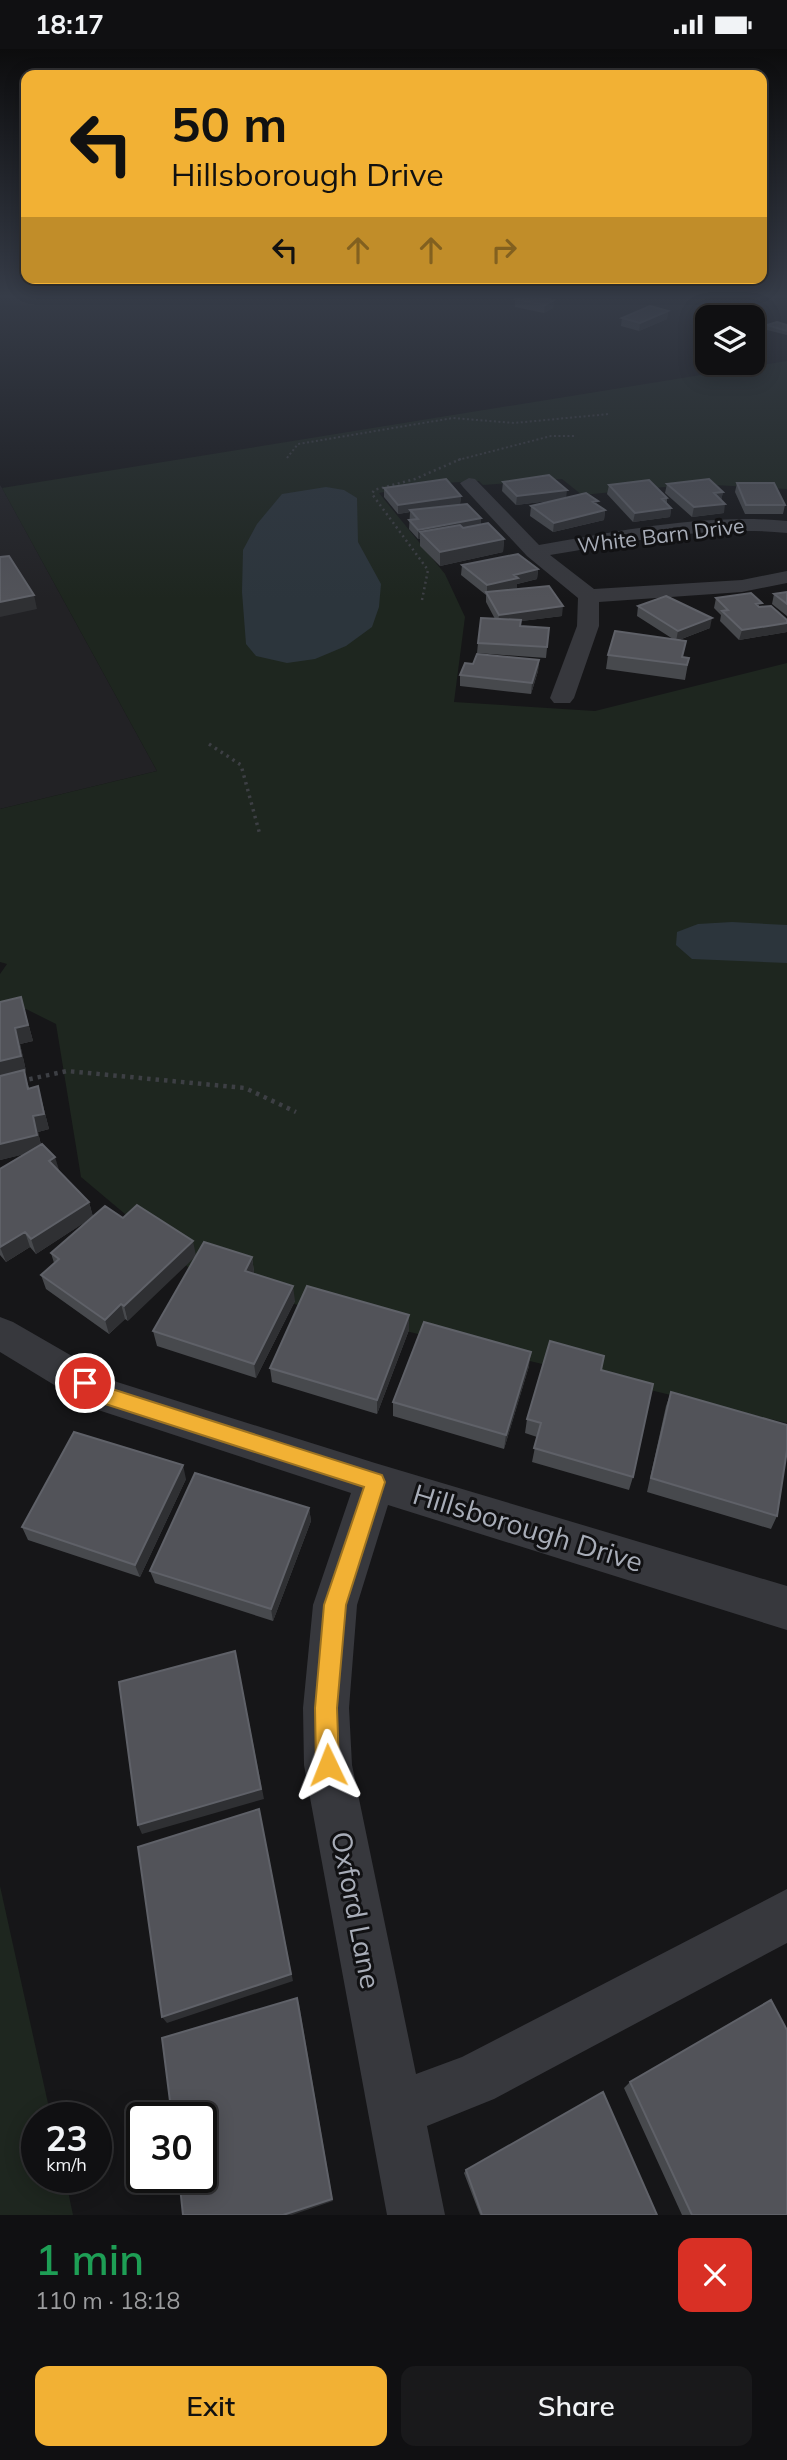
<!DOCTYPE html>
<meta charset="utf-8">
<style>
body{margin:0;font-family:Mulish,sans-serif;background:#19191b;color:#f1f3f6;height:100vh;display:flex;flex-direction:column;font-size:26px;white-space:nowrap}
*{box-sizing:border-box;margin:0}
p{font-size:23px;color:#9c9d9f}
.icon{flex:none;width:38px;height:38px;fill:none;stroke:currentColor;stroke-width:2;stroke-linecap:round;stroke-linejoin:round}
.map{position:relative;height:2166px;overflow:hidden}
.side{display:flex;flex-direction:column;background:#101012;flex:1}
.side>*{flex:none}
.hud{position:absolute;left:21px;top:21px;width:746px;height:214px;border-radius:14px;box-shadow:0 4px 18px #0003,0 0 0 2px #303032;background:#f2b134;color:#111;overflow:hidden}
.tools{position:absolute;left:695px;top:256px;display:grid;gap:14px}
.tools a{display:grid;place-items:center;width:70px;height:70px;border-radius:14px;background:#101012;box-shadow:0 4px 18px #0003,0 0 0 2px #303032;font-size:35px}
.speed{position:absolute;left:21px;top:2053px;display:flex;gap:14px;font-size:35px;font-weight:700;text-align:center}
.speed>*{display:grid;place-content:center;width:91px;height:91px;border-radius:50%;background:#101012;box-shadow:0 4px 18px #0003,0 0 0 2px #303032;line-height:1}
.speed small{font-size:18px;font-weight:400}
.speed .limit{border:4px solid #111;border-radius:10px;background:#fff;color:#111}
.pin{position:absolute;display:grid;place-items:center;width:60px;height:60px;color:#fff;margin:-30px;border:4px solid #fff;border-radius:50%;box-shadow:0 2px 7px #0007}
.me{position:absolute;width:77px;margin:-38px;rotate:358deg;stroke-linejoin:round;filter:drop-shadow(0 0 5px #0008)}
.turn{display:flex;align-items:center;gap:24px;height:147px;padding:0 35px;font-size:32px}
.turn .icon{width:91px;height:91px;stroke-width:2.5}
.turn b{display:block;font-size:49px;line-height:60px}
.lanes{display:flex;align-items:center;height:66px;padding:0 35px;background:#0003;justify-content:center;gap:35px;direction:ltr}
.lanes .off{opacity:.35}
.round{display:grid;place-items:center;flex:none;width:74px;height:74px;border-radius:14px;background:#19191b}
.overview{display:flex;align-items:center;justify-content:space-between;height:119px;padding:0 35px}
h1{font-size:42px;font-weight:600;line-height:52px;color:#1e9e55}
.cta{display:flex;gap:14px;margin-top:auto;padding:14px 35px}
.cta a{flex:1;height:80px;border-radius:14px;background:#f2b134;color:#111;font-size:28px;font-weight:600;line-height:80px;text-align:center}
.cta a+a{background:#19191b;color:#f1f3f6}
.status{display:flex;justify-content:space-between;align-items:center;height:49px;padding:0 35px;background:#101012;direction:ltr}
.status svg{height:19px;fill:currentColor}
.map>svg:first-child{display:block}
.built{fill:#222225}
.green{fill:#1e261f}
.water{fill:#2c353c}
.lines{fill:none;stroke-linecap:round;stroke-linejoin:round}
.path-far3{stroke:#3d3f44;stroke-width:2;stroke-dasharray:2 2.5;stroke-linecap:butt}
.path-far2{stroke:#3d3f44;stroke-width:2.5;stroke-dasharray:2 3.5;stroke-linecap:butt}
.path-far1{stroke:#3d3f44;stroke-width:3.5;stroke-dasharray:2.5 4.5;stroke-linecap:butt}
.path{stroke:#3d3f44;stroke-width:4.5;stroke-dasharray:3.5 5;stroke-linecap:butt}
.minor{fill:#37383d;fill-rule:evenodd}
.wall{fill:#47494d}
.shaded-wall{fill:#2f3033}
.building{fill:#525359;stroke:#5f6168;stroke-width:2}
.route{fill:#f2b134;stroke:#9d7322;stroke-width:2}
.labels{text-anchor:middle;stroke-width:6;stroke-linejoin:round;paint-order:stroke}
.far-street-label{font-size:21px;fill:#a8adb8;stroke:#111113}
.near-street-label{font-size:28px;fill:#a8adb8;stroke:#111113}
</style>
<div class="status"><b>18:17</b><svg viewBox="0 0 49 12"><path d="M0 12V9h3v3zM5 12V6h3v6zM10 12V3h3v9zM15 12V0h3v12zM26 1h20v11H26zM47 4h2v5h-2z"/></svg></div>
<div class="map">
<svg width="787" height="2166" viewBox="0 0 787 2166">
<rect width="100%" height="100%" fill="#161618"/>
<path class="built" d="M0,436L2,439L157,722L0,760Z"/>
<path class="green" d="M787,312V440L696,435L582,446L562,430L483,436L479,432L426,435L379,444L445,525L465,568L454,653L595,662L787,614V1374L207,1234L81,1128L56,975L26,960L0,965V925L7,915L0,913V760L157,722L2,439Z
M0,1837L51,2068H37V2128H65L73,2166H0Z"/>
<path class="water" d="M326,438L344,441L357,449L358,493L381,535L379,558L372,578L346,597L315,610L287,614L256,607L246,595L242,543L243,501L257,475L282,445Z
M732,873L787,876V914L692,910L676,896L677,883L698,875Z"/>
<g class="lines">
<path class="path-far3" d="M287,409L298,395L453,369L514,374L609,365
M458,411L551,387H574"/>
<path class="path-far2" d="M422,551L428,521L372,445L374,441L415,430L463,409"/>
<path class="path-far1" d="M209,695L241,716L260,786"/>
<path class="path" d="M21,1032L67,1022L245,1039L296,1063"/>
<path class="minor" d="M469,429L475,430L539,496C621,482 703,464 787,472V484C707,476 629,493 550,506L594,540L742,531L787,522V534L742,543L599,553V577L574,649L570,654H554L550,649L577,577L578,549L527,507L463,438L460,434Z
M0,1268L13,1273L117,1333L375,1414L787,1537V1581L388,1456L357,1556L349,1659L352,1716L416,2025L462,2008L787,1840V1894L494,2050L427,2077L445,2166H387L304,1716L303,1659L313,1556L351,1444L92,1359L0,1303Z"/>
</g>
<path class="wall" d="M515,250L554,251L553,259L544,264L515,258Z
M668,262L667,270L639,282L621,277L622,269Z
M767,276H787V286L767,281Z
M503,433L597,456L605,461L604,471L553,483L530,467L531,457L556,451L516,456L502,442Z
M737,434L785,456L783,465H745L735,443Z
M667,435L723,443L721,451L724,464L692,468L665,444Z
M609,436L667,449V454L671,459L670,468L633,473L607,445Z
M384,439L461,447L460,455L481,476L504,490L503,503L440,517L420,497V490H418L409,480L410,463L398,465L384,448Z
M462,516L538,520L537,530L517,535V539L506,541L562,567L521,572L520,577L549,579L546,609L477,604L478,594L495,570L486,553V546L461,526Z
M787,543V567L772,555L774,545Z
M716,549L761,558L787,583L739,591L720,572L721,566L714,559Z
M638,557L710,579L679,591L683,608L689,609L685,631L606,620L608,606L673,590L637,567Z
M539,611L538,622L531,645L460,637V626L473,615Z
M21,948L33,992L20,995L26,1022L24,1023L29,1039L42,1053L49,1080L38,1083L41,1096L60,1123L89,1153L93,1168L105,1157L128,1272L125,1270L109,1285L46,1240L41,1226L54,1214L51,1204L91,1169L36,1205L30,1198L6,1213L0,1206V1120L24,1105L0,1111V953Z
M252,1208L254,1223L253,1225L295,1252L256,1329L157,1297L153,1282Z
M409,1266V1281L377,1365L272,1333L270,1319Z
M529,1317L504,1400L393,1367V1353Z
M601,1321L633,1428L629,1441L532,1413L537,1388L525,1384L527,1370Z
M671,1343L777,1467L771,1480L647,1443L666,1357Z
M186,1430L140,1528L28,1491L22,1478Z
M309,1459L311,1472L273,1572L155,1534L150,1522Z
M630,2033L787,2166H682L624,2039Z
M466,2121L657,2166H480L464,2124Z"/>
<path class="shaded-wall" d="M554,251L553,259L544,264L545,256Z
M668,262L667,270L639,282L640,274Z
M567,441L566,450L516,456L517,447Z
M723,443L721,452L714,444Z
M461,447L460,456L410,461V463L398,465V456Z
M725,455L724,464L692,468L694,458Z
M671,459L670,468L633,473L635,464Z
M605,461L604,471L553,483L554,474Z
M481,469V479L420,483V490H418V481Z
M504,490L503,503L440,517V503Z
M538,520L537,530L517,535V539L488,546L487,544V536L514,526Z
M34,546L37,560L0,568V553Z
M563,557L562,567L498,575L499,566Z
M712,569L710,579L676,592L678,582Z
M787,574V583L739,591L742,581Z
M539,611L538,622L531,645L532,634Z
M21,948L33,992L20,995L26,1022L24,1023L32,1055L0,1028V1012L15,979Z
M38,1037L49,1080L38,1083L42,1101L0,1111V1095L33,1067Z
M55,1108L60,1124L49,1112Z
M89,1153L93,1168L36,1205L31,1190Z
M25,1183L30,1198L6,1213L0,1198Z
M193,1192L196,1207L128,1272L124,1257Z
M252,1208L254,1223L247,1237L245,1222Z
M293,1237L295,1252L256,1329L254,1315Z
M121,1255L125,1270L109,1285L105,1271Z
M409,1266V1281L377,1365V1351Z
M531,1303L529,1317L504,1400L506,1386Z
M183,1416L186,1430L140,1528L135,1516Z
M309,1459L311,1472L273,1572L271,1560Z
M235,1602L264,1750L142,1785L138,1776Z
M259,1760L293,1932L167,1974L162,1968Z
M297,1949L299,1955L333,2152L292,2166H283Z"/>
<path class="building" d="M520,247H533L554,251L545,256L515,250Z
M650,257L668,262L640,274L622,269Z
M777,273L787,276V282L767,276Z
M549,426L567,441L517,447L503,433Z
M446,430L461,447L398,456L384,439Z
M709,430L723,443L714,444L725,455L694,458L667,435Z
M649,431L667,449L662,450L671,459L635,464L609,436Z
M737,434H774L785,456H746Z
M586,444L598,452L593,453L605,461L554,474L531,457Z
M467,455L481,469L418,481L409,471L418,470L410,461Z
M488,474L504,490L440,503L420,483L460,476L463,479Z
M518,505L538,520L514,526L518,529L487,536L462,516Z
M9,507L34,546L0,553V508Z
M549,537L563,557L499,566L486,543Z
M787,543V555L774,545Z
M751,544L762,554L756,555L759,558L771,557L787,571V574L742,581L722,562L728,561L716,549Z
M666,547L712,569L678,582L638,557Z
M481,569L521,571L520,577L549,579L547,598L478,594Z
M615,582L686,592L682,608L689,609L687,616L608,606Z
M477,605L539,611L532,634L460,626L465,614L473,615Z
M21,948L28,976L15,979L21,1007L0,1012V953Z
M24,1021L28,1040L38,1037L44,1065L33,1067L37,1086L0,1095V1027Z
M42,1095L55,1108L49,1112L89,1153L31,1190L25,1183L0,1198V1120Z
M137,1156L193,1192L124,1257L121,1255L105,1271L41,1226L59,1210L51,1204L105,1157L123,1169Z
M204,1193L252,1208L245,1222L293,1237L254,1315L153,1282Z
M307,1237L409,1266L377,1351L270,1319Z
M424,1273L531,1303L506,1386L393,1353Z
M550,1292L604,1307L601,1321L653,1335L633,1428L534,1399L541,1374L527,1370Z
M671,1343L787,1376V1401L777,1467L651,1429Z
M74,1383L183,1416L135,1516L22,1478Z
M195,1424L309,1459L271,1560L150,1522Z
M235,1602L261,1740L138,1776L119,1633Z
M259,1760L291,1925L162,1968L138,1798Z
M297,1949L332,2150L283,2166H183L179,2128H201V2068H172L162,1989Z
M771,1951L787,1981V2166H692L630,2033Z
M603,2043L657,2166H482L466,2121Z"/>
<linearGradient id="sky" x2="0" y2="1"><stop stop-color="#0c0c0d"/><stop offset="0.45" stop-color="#363c48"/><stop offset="1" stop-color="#363c48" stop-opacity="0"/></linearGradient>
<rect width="787" height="550" fill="url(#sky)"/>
<path class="route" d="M85,1326L112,1340L382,1426L385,1433L346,1556L337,1659L339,1716L336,1724L328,1727L320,1724L316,1716L315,1659L324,1556L364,1438L99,1353L78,1340L76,1334L78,1329Z"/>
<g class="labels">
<g class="far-street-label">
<text transform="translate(661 487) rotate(-7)" y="7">White Barn Drive</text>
</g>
<g class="near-street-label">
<text transform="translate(528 1479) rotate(17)" y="10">Hillsborough Drive</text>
<text transform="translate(356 1861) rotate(79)" y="10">Oxford Lane</text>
</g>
</g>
</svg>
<div class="tools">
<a><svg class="icon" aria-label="layers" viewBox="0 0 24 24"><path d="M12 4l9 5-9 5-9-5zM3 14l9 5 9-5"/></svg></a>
</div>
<div class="speed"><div>23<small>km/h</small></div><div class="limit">30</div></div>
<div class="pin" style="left:85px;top:1334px;background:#d93025"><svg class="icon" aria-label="arrive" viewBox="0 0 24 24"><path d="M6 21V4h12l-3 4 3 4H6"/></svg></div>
<svg class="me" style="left:328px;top:1716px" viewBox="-20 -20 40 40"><path d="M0-17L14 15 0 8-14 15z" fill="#f2b134" stroke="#fff" stroke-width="4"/></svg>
<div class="hud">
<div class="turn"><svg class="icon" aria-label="left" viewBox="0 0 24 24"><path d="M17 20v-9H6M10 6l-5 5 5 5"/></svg><div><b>50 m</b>Hillsborough Drive</div></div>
<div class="lanes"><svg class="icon" aria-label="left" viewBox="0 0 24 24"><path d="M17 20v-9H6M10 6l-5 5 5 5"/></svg><svg class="icon off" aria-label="ahead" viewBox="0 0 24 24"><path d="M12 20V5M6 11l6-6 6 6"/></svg><svg class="icon off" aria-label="ahead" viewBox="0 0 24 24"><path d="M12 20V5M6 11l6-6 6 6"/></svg><svg class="icon off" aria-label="right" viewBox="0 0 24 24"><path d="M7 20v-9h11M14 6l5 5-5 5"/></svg></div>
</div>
</div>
<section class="side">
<div class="overview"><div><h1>1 min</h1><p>110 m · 18:18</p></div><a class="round" style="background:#d93025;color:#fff"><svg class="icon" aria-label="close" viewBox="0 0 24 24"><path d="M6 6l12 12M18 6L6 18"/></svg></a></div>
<div class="cta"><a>Exit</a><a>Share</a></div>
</section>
